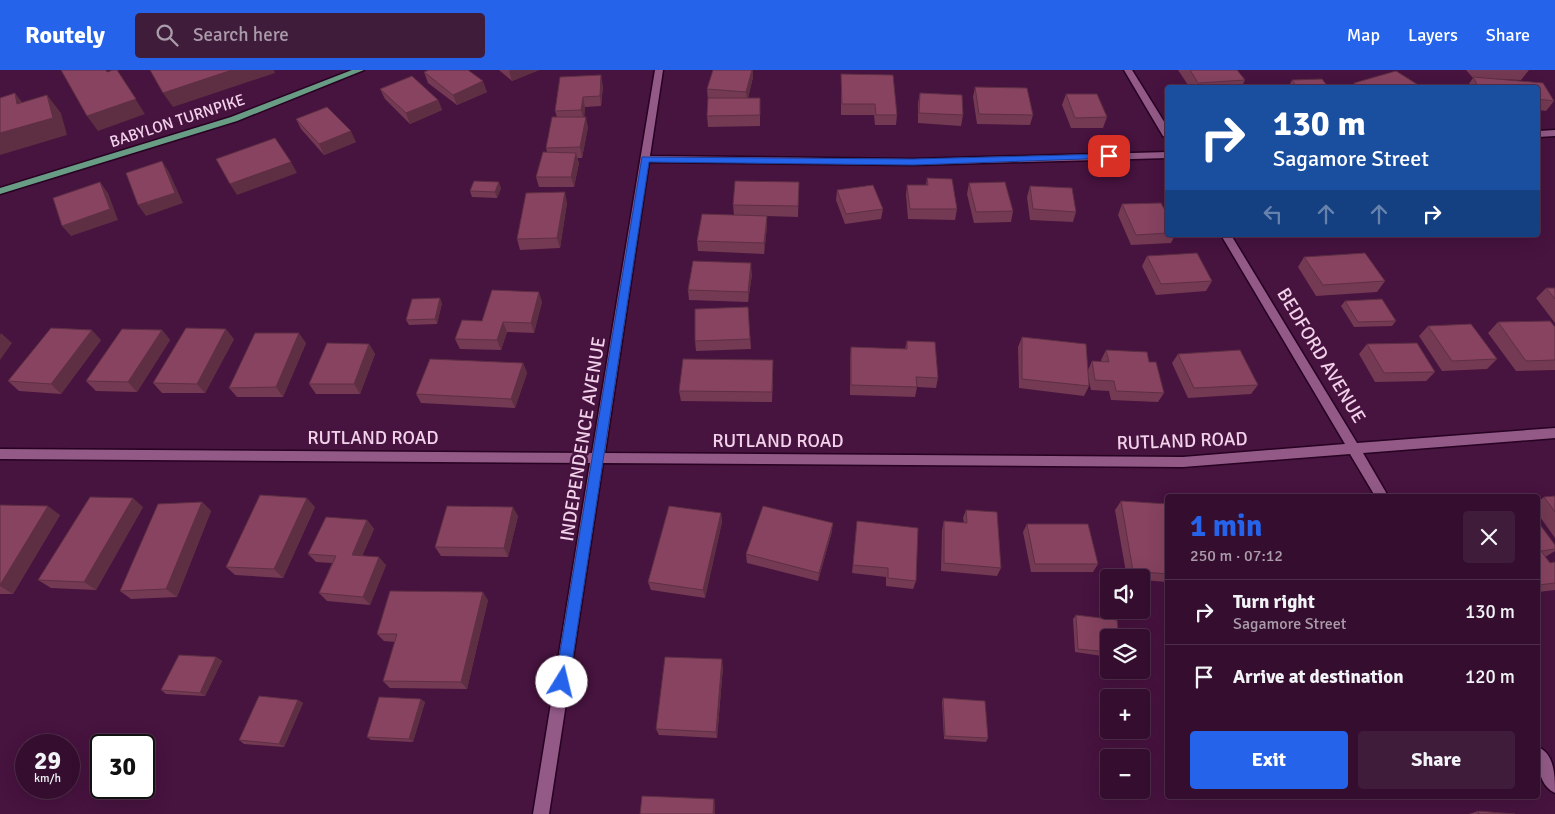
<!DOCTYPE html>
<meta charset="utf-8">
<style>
body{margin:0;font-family:Signika,sans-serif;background:#401c3b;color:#f1f3f6;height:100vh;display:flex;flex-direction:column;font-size:19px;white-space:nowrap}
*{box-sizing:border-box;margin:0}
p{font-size:16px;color:#aa9caa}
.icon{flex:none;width:28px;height:28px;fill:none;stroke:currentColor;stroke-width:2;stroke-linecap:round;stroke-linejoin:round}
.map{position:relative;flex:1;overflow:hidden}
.panel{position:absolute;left:1165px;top:424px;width:375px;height:305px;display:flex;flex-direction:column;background:#350e2f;border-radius:5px;box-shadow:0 5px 20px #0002,0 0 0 1px #4f2e4b}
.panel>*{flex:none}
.hud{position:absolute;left:1165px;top:15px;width:375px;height:152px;border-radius:5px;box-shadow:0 5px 20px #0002,0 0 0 1px #4f2e4b;background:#1a4fa0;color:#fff;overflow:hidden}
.controls{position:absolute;left:1100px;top:499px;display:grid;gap:10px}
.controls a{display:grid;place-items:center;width:50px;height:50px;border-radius:5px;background:#350e2f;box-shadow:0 5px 20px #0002,0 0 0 1px #4f2e4b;font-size:25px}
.speed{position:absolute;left:15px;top:664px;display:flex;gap:10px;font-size:25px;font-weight:700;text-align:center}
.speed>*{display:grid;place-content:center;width:65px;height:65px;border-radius:50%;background:#350e2f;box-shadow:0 5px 20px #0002,0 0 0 1px #4f2e4b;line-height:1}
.speed small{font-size:12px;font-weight:400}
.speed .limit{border:2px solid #111;border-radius:8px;background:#fff;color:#111}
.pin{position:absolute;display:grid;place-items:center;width:42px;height:42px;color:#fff;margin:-21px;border-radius:10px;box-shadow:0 2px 8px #0006}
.me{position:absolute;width:55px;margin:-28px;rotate:9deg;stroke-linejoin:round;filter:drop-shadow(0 0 4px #0008)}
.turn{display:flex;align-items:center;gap:18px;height:105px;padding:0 25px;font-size:22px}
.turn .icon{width:65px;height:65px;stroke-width:2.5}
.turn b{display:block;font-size:35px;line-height:42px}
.lanes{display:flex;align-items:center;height:48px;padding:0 25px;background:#0003;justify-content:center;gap:25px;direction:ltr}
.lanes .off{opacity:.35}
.round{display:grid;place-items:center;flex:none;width:52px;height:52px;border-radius:5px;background:#401c3b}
.overview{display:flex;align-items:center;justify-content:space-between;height:85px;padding:0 25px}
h1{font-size:30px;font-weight:800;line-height:38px;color:#2563eb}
.primary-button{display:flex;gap:10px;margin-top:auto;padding:10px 25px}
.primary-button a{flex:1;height:58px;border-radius:5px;background:#2563eb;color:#fff;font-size:20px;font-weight:800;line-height:58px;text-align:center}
.primary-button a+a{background:#401c3b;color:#f1f3f6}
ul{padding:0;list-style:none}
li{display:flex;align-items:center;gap:15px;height:65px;padding:0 25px;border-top:1px solid #4f2e4b}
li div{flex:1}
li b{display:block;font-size:19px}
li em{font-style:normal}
header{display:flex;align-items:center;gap:30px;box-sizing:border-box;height:70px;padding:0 25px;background:#2563eb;color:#fff}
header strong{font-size:24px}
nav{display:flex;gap:28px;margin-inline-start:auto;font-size:18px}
.search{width:350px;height:45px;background:#401c3b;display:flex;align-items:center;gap:12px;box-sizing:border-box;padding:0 18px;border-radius:5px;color:#aa9caa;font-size:19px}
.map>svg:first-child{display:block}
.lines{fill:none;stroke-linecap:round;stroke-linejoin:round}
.street-casing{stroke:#270222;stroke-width:3}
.primary-casing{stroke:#270222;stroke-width:3}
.street{fill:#935a88;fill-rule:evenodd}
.primary{fill:#689c84;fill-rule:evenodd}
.wall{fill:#743a53}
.shaded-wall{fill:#5e2f43}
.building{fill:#874360;stroke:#5e2f43}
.route{fill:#2563eb;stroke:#184099}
.labels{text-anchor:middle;stroke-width:5;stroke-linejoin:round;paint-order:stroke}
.far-street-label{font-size:16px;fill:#f2d1ea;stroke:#47133f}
.street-label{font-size:19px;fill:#f2d1ea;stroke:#47133f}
</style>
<header>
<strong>Routely</strong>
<div class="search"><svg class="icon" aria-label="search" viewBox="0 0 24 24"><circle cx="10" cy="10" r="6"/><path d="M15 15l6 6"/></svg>Search here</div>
<nav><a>Map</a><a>Layers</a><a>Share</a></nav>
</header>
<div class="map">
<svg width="1555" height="744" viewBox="0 0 1555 744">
<rect width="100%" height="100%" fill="#47133f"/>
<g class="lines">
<g class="street-casing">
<path id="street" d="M655,0H663L650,86L913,89L1168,82V88L913,95L649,92L605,383L1183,387L1345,374L1221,165H1231L1357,373L1555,358V368L1363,383L1388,426H1375L1350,384L1183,397L603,393L549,744H533L590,393L0,389V379L592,383Z
M1124,0H1132L1168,58V69L1163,66Z
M1555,60V66L1538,67V61Z
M1538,677C1555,684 1555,707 1555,723C1539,716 1536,692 1538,677Z"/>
</g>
<g class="primary-casing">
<path id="primary" d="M352,0H364L237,51L0,124V118L231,47Z"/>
</g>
<use href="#street" class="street"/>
<use href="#primary" class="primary"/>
</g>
<path class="wall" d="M499,0H539L512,11Z
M713,0H753V7L748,28H760V56L708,57L707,46L708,30L707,19Z
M1178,0H1237L1245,10L1241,18H1190Z
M1466,0H1529L1521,10L1491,9L1543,13L1554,31L1546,41L1538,40V18H1466L1473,8Z
M424,2L487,22L457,35L428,13Z
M841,4L897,45L896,55H875L874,45H841Z
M1292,10L1329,18H1288Z
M1354,13L1420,16L1419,18H1351Z
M603,16L601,36L585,37L584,47L588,57L582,88H577L579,93L574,117H539L536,107L547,82L546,78L557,47L555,41Z
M975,17L1033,45L1030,55L977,54L973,27Z
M380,19L438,30L442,40L410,54L385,29Z
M920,23L963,45L961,56L918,53V33Z
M1066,24L1107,47L1103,58H1071L1062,35Z
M296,49L356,72L324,85L301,59Z
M927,108L957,139L955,150L908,149L906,125L907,115H926Z
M799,112L798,147L766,146L767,156L764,184L698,181L697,171L734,145L733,135Z
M969,113L1013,141L1011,152L974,153L967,124Z
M1030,116L1076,142L1073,152L1030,150L1027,127Z
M501,118L497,128L472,127L470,121Z
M837,120L883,139L881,149L845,154L836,130Z
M567,133L560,178L520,180L517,169Z
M1122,134L1168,146V165H1175L1171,173L1131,175L1118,145Z
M1147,186L1212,211L1206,221L1156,225L1142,196Z
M1304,187L1385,211L1377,222L1316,226L1298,197Z
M752,204L748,232L689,230L688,220Z
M1546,218H1555V253L1536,228Z
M1345,231L1396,251L1392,256L1354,257L1341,236Z
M542,232L534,263L507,262L501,280L460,279L455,269L482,251Z
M442,233L437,254L409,255L406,250Z
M748,237L751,279L696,281L695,271Z
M1498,252L1555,257V300L1516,301L1488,263Z
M1428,256L1497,289L1487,299L1442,301L1419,266Z
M162,260L170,270L137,322L96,321L86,311Z
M1022,267L1088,300L1092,291L1102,292L1101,290L1106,280L1149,292L1164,323L1158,332L1111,330L1109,321L1091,320L1088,307L1089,316L1084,326L1019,318L1018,277Z
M234,269L205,323H162L153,313Z
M101,270L61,324L19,321L8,311Z
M907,271L938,308L936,318L917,317L915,327L850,325V287L851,277L905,279Z
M306,273L283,327H237L229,318Z
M369,274L375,284L360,324H316L309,314Z
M1367,274L1435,302L1426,311L1375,312L1359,284Z
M1178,284L1258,315L1251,324L1188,328L1172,293Z
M523,293L527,303L515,338L421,333L416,324Z
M773,300L772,332L681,331L679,321Z
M1555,426V468L1538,444V432L1544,427Z
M1121,431L1168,434V512L1141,510V508H1127L1115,440Z
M202,432L211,441L177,527L131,529L120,521Z
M0,435L60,445L13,524H0Z
M143,437L96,520L51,518L38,510Z
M315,437L283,508L235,505L226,497Z
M966,440L1001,498L997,506L941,501L942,460L944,451L964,453L963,448Z
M721,443L722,452L705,528L651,520L648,512Z
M518,446L508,487L441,486L435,477Z
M367,450L374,459L362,486L386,495L370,535L327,531L319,523L332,493L316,492L308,484Z
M857,451L916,511L913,519L886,516V507L852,503Z
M1538,452L1555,475V481L1545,487L1550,493L1555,492V520L1538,522Z
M1027,454L1098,494L1093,502H1031L1023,462Z
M832,461L818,511L747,493L746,484Z
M488,530L467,619L390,618L383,611L395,572L384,571L377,564Z
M1076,545L1109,568V587L1075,582L1073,549Z
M216,587L222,591L205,626L166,624L161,620Z
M723,597L717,668L659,665L656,659Z
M943,628L988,668L986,672L944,669L942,632Z
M298,630L303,633L284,677L244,674L239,670Z
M425,632L413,672L371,670L367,667Z
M1289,726H1316L1289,727Z
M1478,741L1479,744H1469Z"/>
<path class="shaded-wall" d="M117,0L145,44L98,61L87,46Z
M232,0H274L275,3L173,37L163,23Z
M511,0H539L512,11L509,1Z
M752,0H753V7L747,33L746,22Z
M601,5L603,16L601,36L600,26Z
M483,11L487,22L457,35L453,25Z
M15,23L29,41L17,34Z
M47,25L61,43L67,65L0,85V63Z
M583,27L585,37L584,50L581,40Z
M438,30L442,40L410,54L406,43Z
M586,47L588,57L582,88L580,77Z
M351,61L356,72L324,85L319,74Z
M576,83L579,93L574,117L571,107Z
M162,91L169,102L183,133L146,146L138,135Z
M291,92L297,103L237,125L230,114Z
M100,112L108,123L118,150L71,166L62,156Z
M499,112L501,118L497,128L495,122Z
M565,122L567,133L560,178L557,168Z
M767,146V156L764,184V173Z
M751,193L752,204L748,232V222Z
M539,222L542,232L534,263L531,253Z
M440,228L442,233L437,254L435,249Z
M503,252L507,262L501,280L497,270Z
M226,259L234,269L205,323L197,314Z
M92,260L101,270L61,324L51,314Z
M162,260L170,270L137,322L128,312Z
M1,263L12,273L0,290V265Z
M299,263L306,273L283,327L276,317Z
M369,274L375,284L360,324L354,314Z
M523,293L527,303L515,338L511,329Z
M133,428L143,437L96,520L84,512Z
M307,428L315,437L283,508L274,499Z
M202,432L211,441L177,527L166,519Z
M48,436L60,445L13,524L0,516V515Z
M513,437L518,446L508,487L504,478Z
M721,443L722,452L705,528L703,520Z
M367,450L374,459L359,493L352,485Z
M833,453L832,461L818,511L819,503Z
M379,487L386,495L370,535L363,527Z
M483,522L488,530L467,619L461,612Z
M216,587L222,591L205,626L200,623Z
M722,589L723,597L717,668L716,662Z
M421,629L425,632L413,672L409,669Z
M298,630L303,633L284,677L279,674Z
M714,729L715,734V744H713Z"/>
<path class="building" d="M61,0H106L107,2L113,0H117L136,29L87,46Z
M150,0H232L163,23Z
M429,0H468L483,11L453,25L424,2Z
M713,0H752L746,22L707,19Z
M1190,0H1237L1245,10L1198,13Z
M1396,1L1420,16L1416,18H1361L1354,13Z
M841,4L893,5L897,45H876L875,34H842Z
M601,5L600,26L583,27L581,40L555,41L560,7Z
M412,6L438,30L406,43L380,19Z
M1473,7L1543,13L1554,31L1538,29V18H1479Z
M1322,9L1329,18H1298L1292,10Z
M975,17L1027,18L1033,45L979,44Z
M15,23L17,34L47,25L53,48L0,63V28Z
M920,23L962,25L963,45L919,43Z
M1066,24H1097L1107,47L1075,48Z
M708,28H760V45L707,46Z
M327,37L351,61L319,74L296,49Z
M552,47H586L580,77L546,78Z
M275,68L291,92L230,114L216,89Z
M543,82L576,83L571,107H536Z
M162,91L175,123L138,135L126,103Z
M927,108L952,109L957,139H910L907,115H928Z
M474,111L499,112L495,122L470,121Z
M735,111L799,112L798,136L733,135Z
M100,112L110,139L62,156L53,128Z
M1005,112L1013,141L976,142L969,113Z
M873,115L883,139L846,144L837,120Z
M1030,116L1072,118L1076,142L1033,139Z
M565,122L557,168L517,169L526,123Z
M1161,133L1168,146V163L1136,165L1122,134Z
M702,144L767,146L764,173L697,171Z
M1197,183L1212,211L1161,214L1147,186Z
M1365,183L1385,211L1323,215L1304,187Z
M693,191L751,193L748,222L688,220Z
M1546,218H1555V229Z
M492,220L539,222L531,253L503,252L497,270L455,269L462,250L482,251Z
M440,228L435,249L406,250L412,229Z
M1382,229L1396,251L1358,252L1345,231Z
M748,237L750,269L695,271V239Z
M1550,251L1555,257V290L1526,291L1498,252Z
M1471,254L1497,289L1452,291L1428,256Z
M51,258L92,260L51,314L8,311Z
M186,258L226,259L197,314L153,313Z
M122,259L162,260L128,312L86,311Z
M255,263H299L276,317L229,318Z
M1022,267L1086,274L1089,316L1022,309Z
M907,271L935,272L938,308L916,307L917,317L851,315V277L907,279Z
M327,273L369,274L354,314H309Z
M1417,273L1435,302L1384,303L1367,274Z
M1106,280L1147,282L1149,292H1156L1164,323L1116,321L1114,311L1095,310L1092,291L1109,292Z
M1240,280L1258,315L1194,318L1178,284Z
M430,289L523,293L511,329L416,324Z
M683,289L773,290L772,322L679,321Z
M260,425L307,428L274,499L226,497Z
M1555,426V442L1544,427Z
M90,427L133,428L84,512L38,510Z
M1121,431L1168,434V504L1133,501Z
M202,432L166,519L120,521L158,434Z
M0,435L48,436L0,515Z
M447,436L513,437L504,478L435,477Z
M669,436L721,443L703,520L648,512Z
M763,436L833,453L819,503L746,484Z
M966,440L997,442L1001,498L944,493V451L967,453Z
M326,447L367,450L352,485L379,487L363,527L319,523L336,486L308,484Z
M857,451L918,458L916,511L888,508V498L853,495Z
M1538,452L1555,475V479L1541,481L1550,493L1555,492V513L1538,515Z
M1027,454H1088L1098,494H1035Z
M390,521L483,522L461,612L383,611L397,564H377Z
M1076,545L1117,550L1119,568H1109V582L1078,579Z
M179,585L216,587L200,623L161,620Z
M665,587L722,589L716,662L656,659Z
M259,626L298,630L279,674L239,670Z
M379,627L421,629L409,669L367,667Z
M943,628L985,631L988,668L945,666Z
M642,726L714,729L713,744H640Z
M1478,741L1515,744H1479Z"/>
<path class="route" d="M1109,84L1113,86L1112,88L913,95L649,92L569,612L567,617L562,619L557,617L555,612L642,87L913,89Z"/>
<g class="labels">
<g class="far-street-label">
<text transform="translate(177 50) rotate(-18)" y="6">BABYLON TURNPIKE</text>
</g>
<g class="street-label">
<text transform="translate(1322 285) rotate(59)" y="7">BEDFORD AVENUE</text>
<text x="373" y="374">RUTLAND ROAD</text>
<text transform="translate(582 369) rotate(-81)" y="7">INDEPENDENCE AVENUE</text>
<text x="778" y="377">RUTLAND ROAD</text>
<text transform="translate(1182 370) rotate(-2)" y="7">RUTLAND ROAD</text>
</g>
</g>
</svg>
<div class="controls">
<a><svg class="icon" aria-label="sound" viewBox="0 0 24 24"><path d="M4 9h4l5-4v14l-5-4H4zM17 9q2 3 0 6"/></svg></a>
<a><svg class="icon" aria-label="layers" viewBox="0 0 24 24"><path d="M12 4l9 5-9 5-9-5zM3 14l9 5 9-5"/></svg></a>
<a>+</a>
<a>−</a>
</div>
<div class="speed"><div>29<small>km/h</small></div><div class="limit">30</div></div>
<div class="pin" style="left:1109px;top:86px;background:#d93025"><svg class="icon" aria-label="arrive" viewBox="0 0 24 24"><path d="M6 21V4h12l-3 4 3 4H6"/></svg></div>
<svg class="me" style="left:562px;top:612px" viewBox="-20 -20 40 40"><circle r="19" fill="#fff"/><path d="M0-13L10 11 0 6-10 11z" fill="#2563eb"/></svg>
<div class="hud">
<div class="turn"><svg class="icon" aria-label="right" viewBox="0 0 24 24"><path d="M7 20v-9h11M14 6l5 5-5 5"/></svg><div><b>130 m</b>Sagamore Street</div></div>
<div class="lanes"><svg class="icon off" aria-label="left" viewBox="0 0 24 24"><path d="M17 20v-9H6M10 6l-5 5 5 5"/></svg><svg class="icon off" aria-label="ahead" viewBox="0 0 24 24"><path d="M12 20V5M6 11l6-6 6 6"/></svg><svg class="icon off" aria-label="ahead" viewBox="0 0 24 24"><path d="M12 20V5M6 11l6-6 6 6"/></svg><svg class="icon" aria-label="right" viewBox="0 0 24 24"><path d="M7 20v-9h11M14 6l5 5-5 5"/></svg></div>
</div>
<section class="panel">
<div class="overview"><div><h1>1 min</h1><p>250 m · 07:12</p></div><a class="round"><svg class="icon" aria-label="close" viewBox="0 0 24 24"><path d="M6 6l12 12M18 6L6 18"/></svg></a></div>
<ul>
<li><svg class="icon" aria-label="right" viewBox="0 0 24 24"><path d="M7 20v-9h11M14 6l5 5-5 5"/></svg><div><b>Turn right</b><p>Sagamore Street</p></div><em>130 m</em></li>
<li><svg class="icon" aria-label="arrive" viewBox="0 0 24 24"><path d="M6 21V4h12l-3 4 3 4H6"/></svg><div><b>Arrive at destination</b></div><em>120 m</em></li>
</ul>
<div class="primary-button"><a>Exit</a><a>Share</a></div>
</section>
</div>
